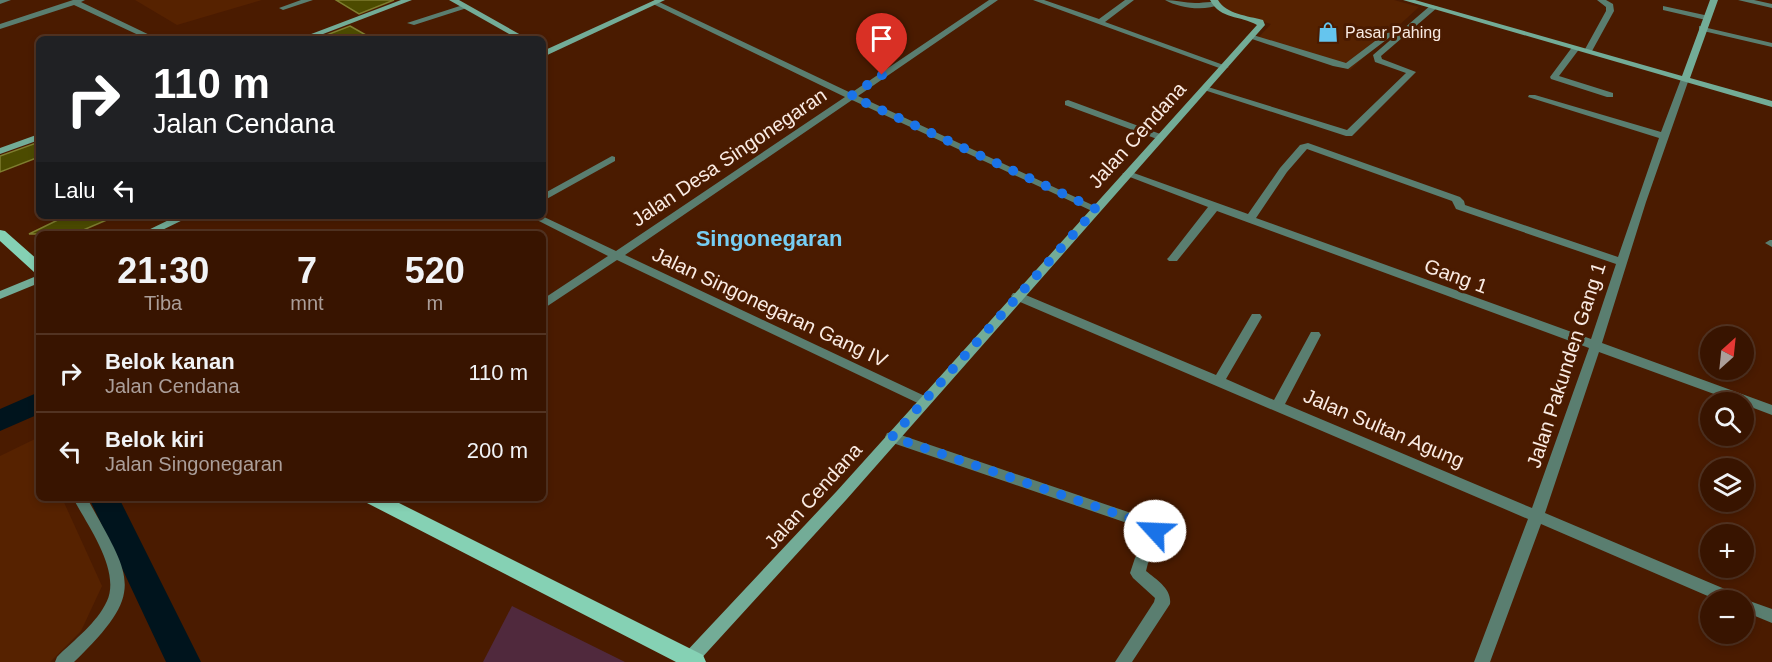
<!DOCTYPE html>
<html lang="id">
<meta charset="utf-8">
<style>
body{margin:0;font-family:Helvetica,sans-serif;background:#3f1d0a;color:#f1f3f6;height:100vh;display:flex;flex-direction:column;font-size:22px;white-space:nowrap}
*{box-sizing:border-box;margin:0}
p{font-size:20px;color:#ab9e99}
.icon{flex:none;width:33px;height:33px;fill:none;stroke:currentColor;stroke-width:2;stroke-linecap:round;stroke-linejoin:round}
.map{position:relative;flex:1;overflow:hidden}
.panel{position:absolute;left:36px;top:231px;width:510px;height:270px;display:flex;flex-direction:column;background:#381400;border-radius:9px;box-shadow:0 3px 9px #0003,0 0 0 2px #523322}
.panel>*{flex:none}
.top-card{position:absolute;left:36px;top:36px;width:510px;height:183px;border-radius:9px;box-shadow:0 3px 9px #0003,0 0 0 2px #523322;background:#202124;color:#fff;overflow:hidden}
.needle{width:39px;rotate:27deg}
.controls{position:absolute;left:1700px;top:326px;display:grid;gap:12px}
.controls a{display:grid;place-items:center;width:54px;height:54px;border-radius:50%;background:#381400;box-shadow:0 3px 9px #0003,0 0 0 2px #523322;font-size:30px}
.pin{position:absolute;display:grid;place-items:center;width:51px;height:51px;color:#fff;margin:-62px -26px;border-radius:50% 50% 50% 0;rotate:-45deg;box-shadow:0 0 6px #0007}
.pin .icon{rotate:45deg}
.me{position:absolute;width:66px;margin:-33px;rotate:295deg;stroke-linejoin:round;filter:drop-shadow(0 0 4px #0008)}
.turn{display:flex;align-items:center;gap:21px;height:126px;padding:0 18px;font-size:27px}
.turn .icon{width:78px;height:78px;stroke-width:2.5}
.turn b{display:block;font-size:42px;line-height:51px}
.then{display:flex;align-items:center;height:57px;padding:0 18px;background:#0003;gap:12px;font-size:22px}
.eta{display:flex;justify-content:space-evenly;align-items:center;height:102px;text-align:center}
.eta b{font-size:36px;font-weight:600;line-height:42px}
ul{padding:0;list-style:none}
li{display:flex;align-items:center;gap:18px;height:78px;padding:0 18px;border-top:2px solid #523322}
li div{flex:1}
li b{display:block;font-size:22px}
li em{font-style:normal}
.map>svg:first-child{display:block}
.built{fill:#562200}
.green{fill:#50293d}
.lines{fill:none;stroke-linecap:round;stroke-linejoin:round}
.river{fill:#00141d;fill-rule:evenodd}
.building{fill:#4c4b00;stroke:#7f7e2f;stroke-width:1.5}
.street{fill:#5a7e70;fill-rule:evenodd}
.secondary{fill:#73ac97;fill-rule:evenodd}
.primary{fill:#85d1b4;fill-rule:evenodd}
.route{stroke:#1a73e8;stroke-width:10;stroke-dasharray:0 18}
.labels{text-anchor:middle;stroke-width:6;stroke-linejoin:round;paint-order:stroke}
.far-poi-label{font-size:16px;fill:#faebe3;stroke:#4a1b00;text-anchor:start}
.street-label{font-size:20px;fill:#faebe3;stroke:#4a1b00}
.quarter-label{font-size:22px;font-weight:bold;fill:#76cdf3;stroke:#4a1b00}
</style>
<div class="map">
<svg width="1772" height="662" viewBox="0 0 1772 662">
<rect width="100%" height="100%" fill="#4a1b00"/>
<path class="built" d="M135,0H262L177,25Z
M1216,0H1394L1419,7L1350,70L1256,40L1271,24L1231,13Z
M35,439L39,448V498H62L102,586L81,631L50,662H0V456Z"/>
<path class="green" d="M512,606L625,662H483Z"/>
<g class="lines">
<path class="river" d="M39,392V414L0,431V409Z
M89,498H119L201,662H166Z"/>
</g>
<path class="building" d="M336,0H394L359,14Z
M350,26L373,39H316Z
M39,142V157L0,172V156Z
M66,216H116L74,234H29Z"/>
<g class="lines">
<path class="street" d="M0,0H11L0,4Z
M73,0H85L81,2L158,39H147L74,5L0,29V24Z
M301,0H313L283,10L279,8Z
M655,0L851,93L989,0H998L858,96L1101,209L1100,211H1092L852,100L625,255L929,398L930,401L929,404L924,406L617,260L543,309V299L608,256L529,216H542L616,251L845,97L653,4L652,2Z
M1033,0H1044L1099,19L1125,0H1134L1105,22L1229,67L1222,69Z
M1165,0C1176,0 1185,3 1195,3C1204,3 1213,0 1220,4C1205,12 1179,8 1165,0Z
M1597,0H1606L1613,4L1614,11L1592,51L1588,53L1584,51L1606,11V7Z
M1738,0H1754L1772,4V8Z
M463,5L470,7L414,25L407,23Z
M1431,5L1438,7L1381,56L1382,59L1416,72L1352,136H1346L1201,89L1202,87H1208L1347,130L1406,73L1375,62L1373,55Z
M1663,6L1709,16L1710,18L1706,20L1663,10Z
M1699,26L1772,43V47L1699,30Z
M1387,32L1394,34L1348,69L1333,66L1246,37L1253,35L1346,63Z
M1573,46L1580,48L1559,76L1613,93V97H1607L1551,79L1550,77Z
M1685,76L1689,79L1646,202L1602,343L1772,405V415L1743,404V402H1736L1599,352L1545,513L1739,595L1741,598L1772,609V623L1743,611V600H1717L1541,524L1490,662H1474L1528,519L1013,299L1011,296L1013,293H1021L1216,375L1252,314H1260L1262,317L1226,379L1274,400L1311,332H1319L1321,335L1285,404L1532,508L1589,348L1217,211L1177,261H1169L1167,259L1169,257L1208,207L1122,174L1127,171L1131,172L1248,214L1280,168L1300,145L1308,143L1460,197L1464,201L1465,205L1618,257L1659,138L1528,97L1529,95H1535L1661,132L1681,79ZM1307,149L1452,201L1456,209L1616,264L1591,339L1256,218L1287,172Z
M1068,100L1163,135L1165,137L1163,139H1157L1065,105V101Z
M612,156L615,157V161L543,201V194Z
M1770,240H1772V247L1765,243Z
M892,432L1137,515L1160,527L1164,534L1148,563L1146,571C1157,580 1172,589 1170,604L1132,662H1115L1154,602L1155,598L1133,578L1130,573L1135,558L1149,535L1127,523L887,441L885,437L887,433Z
M73,498H87C132,580 147,591 74,662H55L57,657C74,640 97,623 107,601C121,570 87,525 73,498Z"/>
<path class="secondary" d="M401,0H412L310,39H298Z
M449,0H459L528,39H518Z
M655,0H665L543,57V51Z
M1210,0H1218C1226,14 1248,16 1263,20L1265,25L846,500L698,662H683L682,659L684,654L836,492L1257,25C1240,15 1221,20 1210,0Z
M1403,0H1415L1682,76L1710,0H1718L1690,78L1772,101V107Z
M39,134V140L0,154V148Z
M177,216H191L154,234H140Z
M39,275V283L0,299V291Z"/>
<path class="primary" d="M0,230L5,231L39,261V273L34,272L0,241Z
M364,498H389L703,655L706,662H676L367,503Z"/>
</g>
<g class="lines">
<path class="route" d="M882,75L851,96L1096,209L892,437L1132,519L1155,531"/>
</g>
<defs>
<g id="shop-bare" transform="scale(1.62)"><path d="M-5-2.5h2.3a2.7 3.5 0 0 1 5.4 0H5L5.5 6h-11ZM-1.5-2.5h3a1.5 2.3 0 0 0-3 0Z" fill="#65c5ee" stroke="#4a1b00" stroke-width="2.5" paint-order="stroke"/></g>
</defs>
<g fill-rule="evenodd">
<use href="#shop-bare" x="1328" y="32"/>
</g>
<g class="labels">
<g class="far-poi-label">
<text x="1345" y="38">Pasar Pahing</text>
</g>
<g class="street-label">
<text transform="translate(1137 135) rotate(-48)" y="7">Jalan Cendana</text>
<text transform="translate(729 157) rotate(-34)" y="7">Jalan Desa Singonegaran</text>
<text transform="translate(1456 276) rotate(20)" y="7">Gang 1</text>
<text transform="translate(770 307) rotate(25)" y="7">Jalan Singonegaran Gang IV</text>
<text transform="translate(1566 365) rotate(-72)" y="7">Jalan Pakunden Gang 1</text>
<text transform="translate(1384 428) rotate(23)" y="7">Jalan Sultan Agung</text>
<text transform="translate(813 496) rotate(-48)" y="7">Jalan Cendana</text>
</g>
<g class="quarter-label">
<text x="769" y="246">Singonegaran</text>
</g>
</g>
</svg>
<div class="controls">
<a><svg class="needle" viewBox="-14 -14 28 28"><path d="M0-13l5 13h-10z" fill="#e53935"/><path d="M0 13l5-13h-10z" fill="#ab9e99"/></svg></a>
<a><svg class="icon" aria-label="search" viewBox="0 0 24 24"><circle cx="10" cy="10" r="6"/><path d="M15 15l6 6"/></svg></a>
<a><svg class="icon" aria-label="layers" viewBox="0 0 24 24"><path d="M12 4l9 5-9 5-9-5zM3 14l9 5 9-5"/></svg></a>
<a>+</a>
<a>−</a>
</div>
<div class="pin" style="left:882px;top:75px;background:#d93025"><svg class="icon" aria-label="arrive" viewBox="0 0 24 24"><path d="M6 21V4h12l-3 4 3 4H6"/></svg></div>
<svg class="me" style="left:1155px;top:531px" viewBox="-20 -20 40 40"><circle r="19" fill="#fff"/><path d="M0-13L10 11 0 6-10 11z" fill="#1a73e8"/></svg>
<div class="top-card">
<div class="turn"><svg class="icon" aria-label="right" viewBox="0 0 24 24"><path d="M7 20v-9h11M14 6l5 5-5 5"/></svg><div><b>110 m</b>Jalan Cendana</div></div>
<div class="then">Lalu<svg class="icon" aria-label="left" viewBox="0 0 24 24"><path d="M17 20v-9H6M10 6l-5 5 5 5"/></svg></div>
</div>
<section class="panel">
<div class="eta">
<div><b>21:30</b><p>Tiba</p></div>
<div><b>7</b><p>mnt</p></div>
<div><b>520</b><p>m</p></div>
</div>
<ul>
<li><svg class="icon" aria-label="right" viewBox="0 0 24 24"><path d="M7 20v-9h11M14 6l5 5-5 5"/></svg><div><b>Belok kanan</b><p>Jalan Cendana</p></div><em>110 m</em></li>
<li><svg class="icon" aria-label="left" viewBox="0 0 24 24"><path d="M17 20v-9H6M10 6l-5 5 5 5"/></svg><div><b>Belok kiri</b><p>Jalan Singonegaran</p></div><em>200 m</em></li>
</ul>
</section>
</div>
